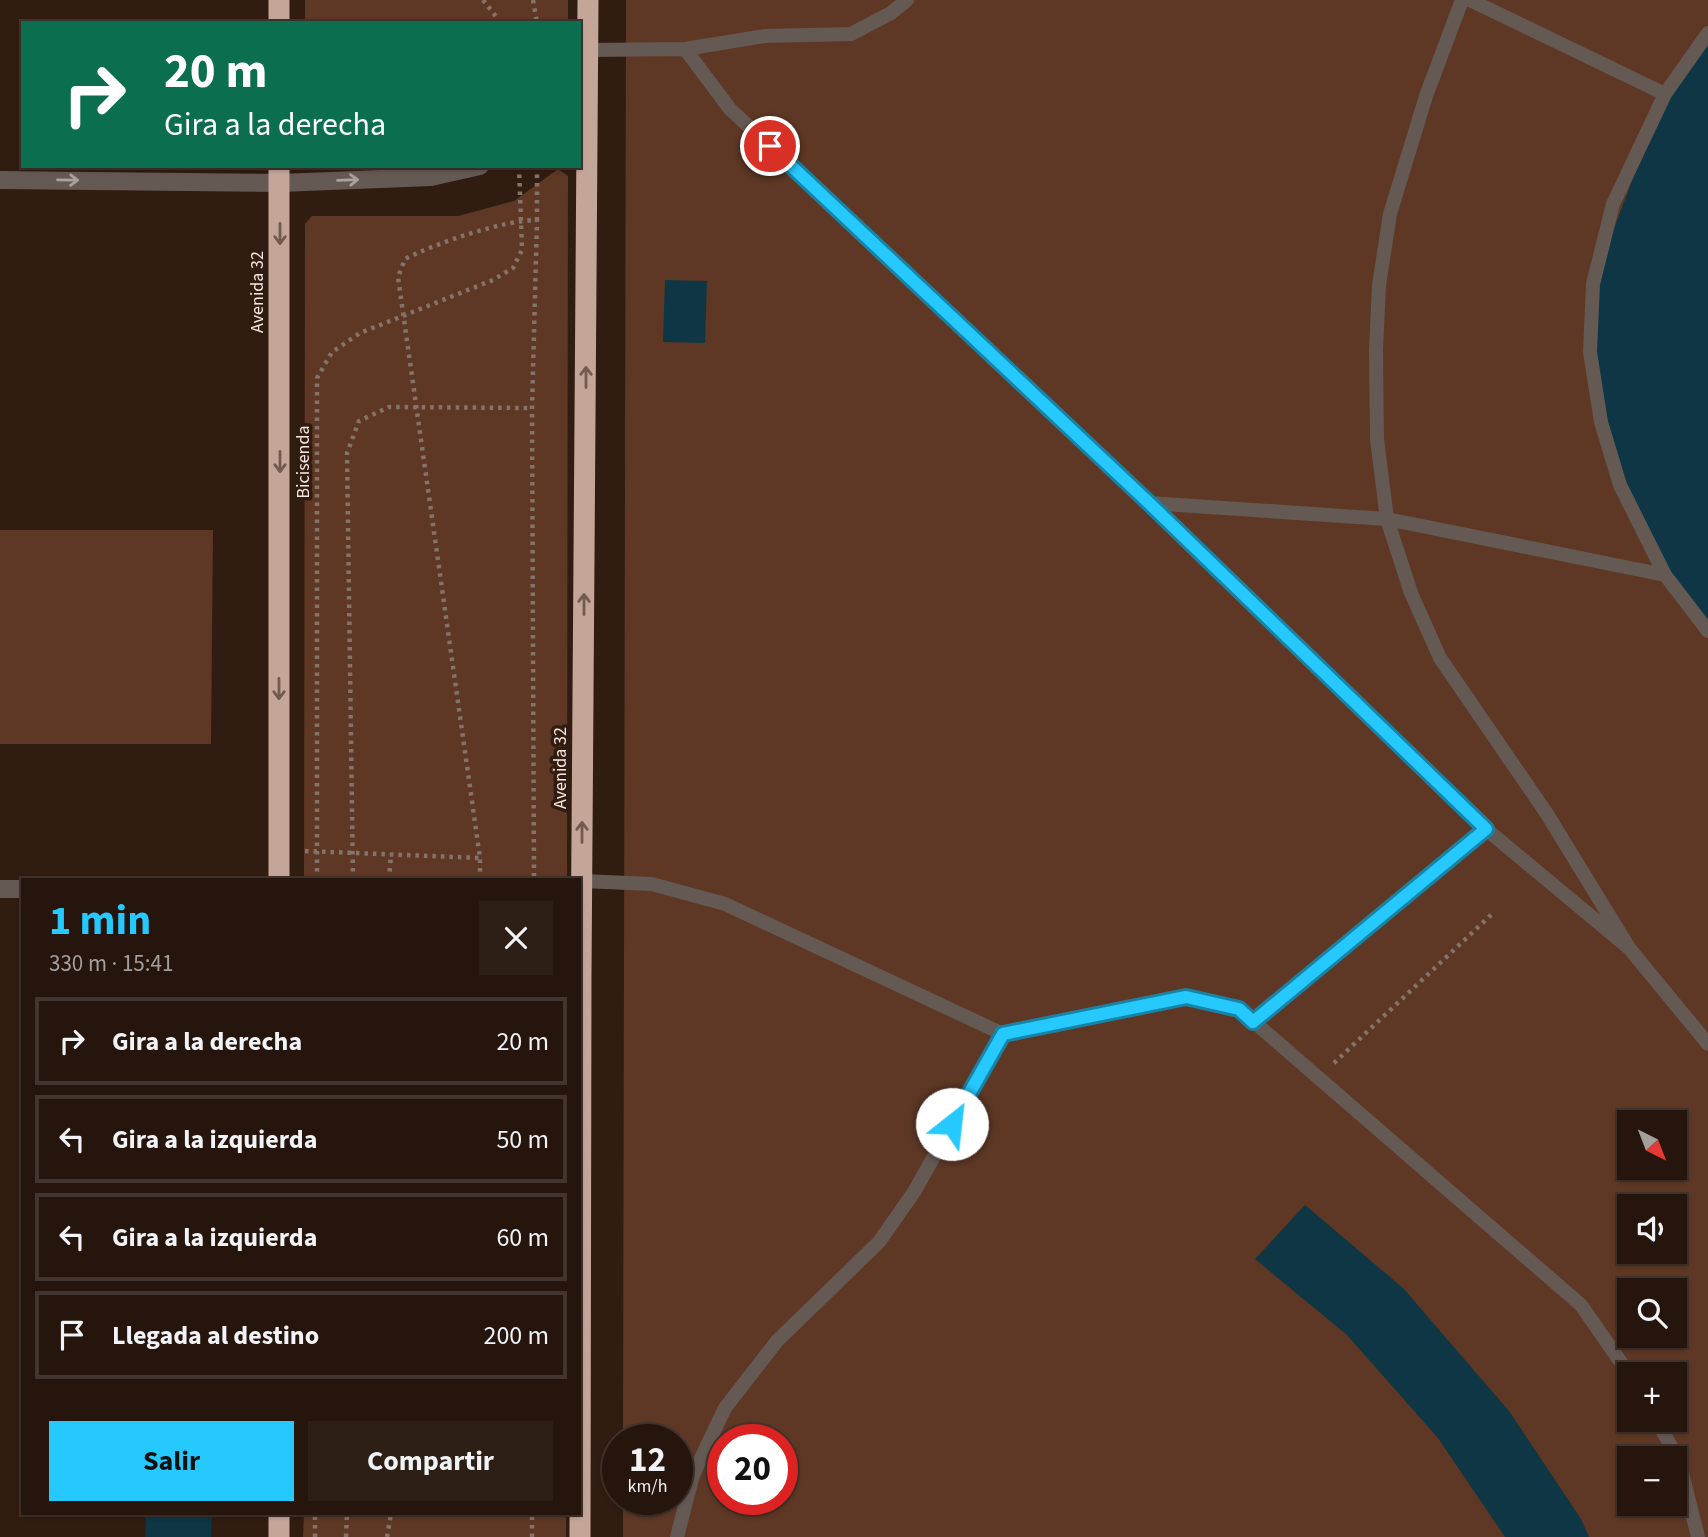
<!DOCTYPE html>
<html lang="es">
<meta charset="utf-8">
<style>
body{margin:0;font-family:"Source Sans 3",sans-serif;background:#2d1e16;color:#f1f3f6;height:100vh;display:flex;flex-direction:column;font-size:26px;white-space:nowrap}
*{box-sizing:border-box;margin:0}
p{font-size:23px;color:#a39f9d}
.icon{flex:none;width:38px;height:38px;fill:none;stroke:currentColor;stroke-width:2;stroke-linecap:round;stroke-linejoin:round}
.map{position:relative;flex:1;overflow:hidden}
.panel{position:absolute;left:21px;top:878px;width:560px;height:637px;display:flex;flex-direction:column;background:#25150d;border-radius:0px;box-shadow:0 2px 5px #0004,0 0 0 2px #42342e}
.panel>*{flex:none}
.banner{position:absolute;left:21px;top:21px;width:560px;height:147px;border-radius:0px;box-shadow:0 2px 5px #0004,0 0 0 2px #42342e;background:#0b6e4f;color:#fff;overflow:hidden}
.needle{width:46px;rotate:138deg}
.controls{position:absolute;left:1617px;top:1110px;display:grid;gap:14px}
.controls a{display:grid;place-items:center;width:70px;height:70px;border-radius:0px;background:#25150d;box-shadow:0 2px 5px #0004,0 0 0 2px #42342e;font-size:35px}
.speed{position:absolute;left:602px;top:1424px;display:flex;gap:14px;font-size:35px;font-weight:700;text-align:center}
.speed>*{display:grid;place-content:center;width:91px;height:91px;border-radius:50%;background:#25150d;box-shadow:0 2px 5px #0004,0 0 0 2px #42342e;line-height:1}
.speed small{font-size:18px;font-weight:400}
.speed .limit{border:10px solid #d22;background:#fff;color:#111}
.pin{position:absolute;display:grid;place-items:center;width:60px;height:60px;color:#fff;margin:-30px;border:4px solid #fff;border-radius:50%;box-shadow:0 2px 7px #0007}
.me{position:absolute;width:77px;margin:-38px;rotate:29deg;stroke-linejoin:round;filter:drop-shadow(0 0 5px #0008)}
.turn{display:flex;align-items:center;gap:24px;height:147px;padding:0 28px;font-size:32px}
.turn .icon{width:91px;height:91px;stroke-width:2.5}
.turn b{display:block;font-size:49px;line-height:60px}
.round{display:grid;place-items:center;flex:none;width:74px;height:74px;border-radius:0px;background:#2d1e16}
.head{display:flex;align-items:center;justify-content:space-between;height:119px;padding:0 28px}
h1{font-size:42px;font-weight:700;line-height:52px;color:#26c9fe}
.button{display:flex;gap:14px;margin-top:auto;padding:14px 28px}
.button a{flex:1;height:80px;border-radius:0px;background:#26c9fe;color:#111;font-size:28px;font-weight:700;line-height:80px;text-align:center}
.button a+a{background:#2d1e16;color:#f1f3f6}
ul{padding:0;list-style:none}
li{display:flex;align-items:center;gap:21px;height:88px;margin:0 14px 10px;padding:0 14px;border:4px solid #42342e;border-radius:0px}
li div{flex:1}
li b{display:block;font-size:26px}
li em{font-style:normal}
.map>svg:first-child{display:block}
.green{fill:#5e3825;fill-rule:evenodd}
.building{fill:#0f3644}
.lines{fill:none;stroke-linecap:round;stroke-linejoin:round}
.path{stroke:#857269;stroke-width:4.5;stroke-dasharray:3.5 5;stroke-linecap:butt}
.lane{stroke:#655954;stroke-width:14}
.street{stroke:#655954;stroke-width:18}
.highway{stroke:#c4a699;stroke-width:21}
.oneway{stroke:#aea09a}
.oneway2{stroke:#735a4e}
.route-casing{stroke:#1983a5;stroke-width:18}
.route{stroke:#26c9fe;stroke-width:12}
.labels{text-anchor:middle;stroke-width:7;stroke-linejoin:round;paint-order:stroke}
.street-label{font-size:18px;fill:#f7e7e0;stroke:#311c11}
</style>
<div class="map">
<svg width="1708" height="1537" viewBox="0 0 1708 1537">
<rect width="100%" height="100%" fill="#311c11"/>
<path class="green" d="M305,0H568V23H305Z
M626,0H1708V1537H623V1500H677V1440H623ZM1629,1122H1675V1167H1629ZM1629,1206H1675V1251H1629ZM1629,1290H1675V1335H1629ZM1629,1374H1675V1419H1629ZM723,1440H782V1500H723ZM1629,1458H1675V1503H1629Z
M558,169L568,176L567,880H304L305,224L312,216H458L514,201Z
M0,530H213L211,744H0Z
M304,1514H566V1537H303Z"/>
<path class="building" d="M1708,33V631L1665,575L1601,422L1593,284L1665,94Z
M665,280L707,281L705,343L663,342Z
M1305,1205L1403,1288L1509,1411L1581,1519L1589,1537H1505L1438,1438L1347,1335L1255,1259Z
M146,1514H212L211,1537H145Z"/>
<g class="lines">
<path class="path" d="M483,0L501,23
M533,0L537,23
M537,166V220
M305,851L480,858
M317,880V378L332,352L360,333L493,280L513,268L522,250L519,166
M353,880L347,453L359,421L389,407L532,408
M389,880L391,854
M480,880V858L398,277L405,259C436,243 504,220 537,220L532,408L534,880
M1334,1063L1492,914
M315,1537V1514
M346,1537L347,1514
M387,1537L391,1514
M532,1537V1514"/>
<path class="lane" d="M1462,0L1426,96L1390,214L1379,285L1376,350L1377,439L1387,519L1411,593L1440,658L1547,814L1629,948L1708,1044
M1470,0L1665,94
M1708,33L1665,94L1613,204L1593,284L1590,352L1601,422L1620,485L1665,575L1708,631
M685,49L730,109L1149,503L1486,829L1629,948
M589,50L685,49L765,36L851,34L891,13L907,0
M1149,503L1387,519L1665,575
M582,881L652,884L725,904L1003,1034L1186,997L1239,1009L1581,1305L1629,1374
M1253,1022L1486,829
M1656,1419L1679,1461L1698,1537
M677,1537L693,1475L725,1408L777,1341L879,1242L914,1192L1003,1034"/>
<path class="street" d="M0,180L280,183L431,177L480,166
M0,889H23"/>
<path class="highway" d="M279,0V23
M279,166V880
M279,1537V1514
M580,1537L581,975L588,0"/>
</g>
<defs><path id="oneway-shaft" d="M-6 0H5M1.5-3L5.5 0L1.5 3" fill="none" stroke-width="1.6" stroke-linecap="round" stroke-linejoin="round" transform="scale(1.75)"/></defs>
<g class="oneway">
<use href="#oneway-shaft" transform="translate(68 180) rotate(1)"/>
<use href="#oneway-shaft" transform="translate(348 180) rotate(-2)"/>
</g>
<g class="oneway2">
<use href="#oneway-shaft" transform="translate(280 234) rotate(90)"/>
<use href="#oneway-shaft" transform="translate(586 377) rotate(-90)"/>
<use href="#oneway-shaft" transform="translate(280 462) rotate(90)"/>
<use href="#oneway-shaft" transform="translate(584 604) rotate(-90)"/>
<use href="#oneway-shaft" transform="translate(279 689) rotate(90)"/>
<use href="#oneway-shaft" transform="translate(582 832) rotate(-90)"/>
</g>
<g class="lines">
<g class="route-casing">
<path id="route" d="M770,146L1149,503L1486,829L1253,1022L1239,1009L1186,997L1003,1034L952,1124"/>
</g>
<use href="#route" class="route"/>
</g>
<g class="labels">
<g class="street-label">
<text transform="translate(257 292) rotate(-90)" y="6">Avenida 32</text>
<text transform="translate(303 462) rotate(-90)" y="6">Bicisenda</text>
<text transform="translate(560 768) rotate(-90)" y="6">Avenida 32</text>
</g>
</g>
</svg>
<div class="controls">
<a><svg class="needle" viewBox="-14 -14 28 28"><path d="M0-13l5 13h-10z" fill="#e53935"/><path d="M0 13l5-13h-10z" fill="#a39f9d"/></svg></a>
<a><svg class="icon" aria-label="sound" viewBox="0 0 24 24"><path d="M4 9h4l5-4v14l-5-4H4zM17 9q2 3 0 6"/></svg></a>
<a><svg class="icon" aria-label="search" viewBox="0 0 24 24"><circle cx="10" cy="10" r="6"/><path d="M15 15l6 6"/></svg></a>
<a>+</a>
<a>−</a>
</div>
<div class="speed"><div>12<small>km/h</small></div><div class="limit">20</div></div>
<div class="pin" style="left:770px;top:146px;background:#d93025"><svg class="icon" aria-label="arrive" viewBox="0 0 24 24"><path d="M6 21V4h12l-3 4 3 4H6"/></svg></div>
<svg class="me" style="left:952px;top:1124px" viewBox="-20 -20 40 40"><circle r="19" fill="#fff"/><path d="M0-13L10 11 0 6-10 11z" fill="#26c9fe"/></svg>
<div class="banner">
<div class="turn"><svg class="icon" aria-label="right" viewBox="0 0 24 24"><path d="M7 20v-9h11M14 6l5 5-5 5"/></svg><div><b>20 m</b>Gira a la derecha</div></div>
</div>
<section class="panel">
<div class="head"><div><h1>1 min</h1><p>330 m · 15:41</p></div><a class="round"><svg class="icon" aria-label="close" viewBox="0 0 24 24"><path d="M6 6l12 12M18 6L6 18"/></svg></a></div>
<ul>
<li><svg class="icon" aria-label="right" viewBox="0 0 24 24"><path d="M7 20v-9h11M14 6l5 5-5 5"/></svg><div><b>Gira a la derecha</b></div><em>20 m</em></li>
<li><svg class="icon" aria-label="left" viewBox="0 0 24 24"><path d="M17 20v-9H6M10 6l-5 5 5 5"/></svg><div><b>Gira a la izquierda</b></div><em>50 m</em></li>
<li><svg class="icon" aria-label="left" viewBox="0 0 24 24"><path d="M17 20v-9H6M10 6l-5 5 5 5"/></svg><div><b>Gira a la izquierda</b></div><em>60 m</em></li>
<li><svg class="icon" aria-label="arrive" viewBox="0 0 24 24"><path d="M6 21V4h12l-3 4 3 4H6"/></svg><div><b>Llegada al destino</b></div><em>200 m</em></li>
</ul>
<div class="button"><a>Salir</a><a>Compartir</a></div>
</section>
</div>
